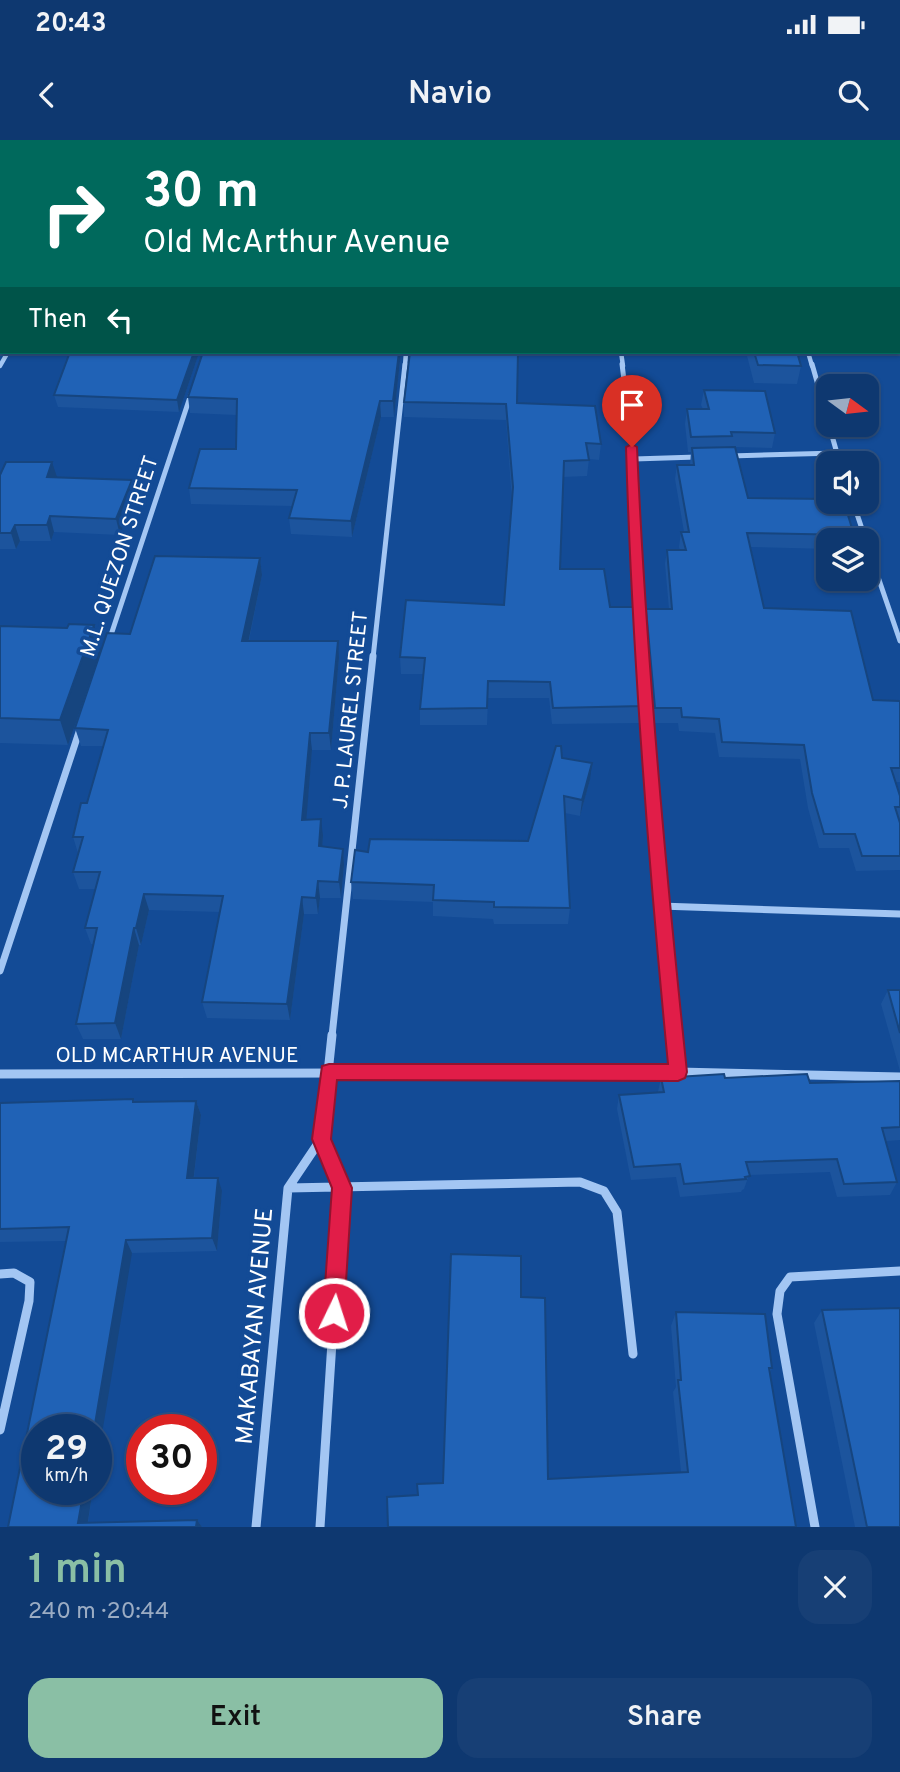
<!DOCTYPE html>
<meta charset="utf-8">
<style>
body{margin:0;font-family:Overpass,sans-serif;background:#173f75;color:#f1f3f6;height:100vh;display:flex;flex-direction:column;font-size:26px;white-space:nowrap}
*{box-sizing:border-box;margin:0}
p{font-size:23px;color:#9bacc3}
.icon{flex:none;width:38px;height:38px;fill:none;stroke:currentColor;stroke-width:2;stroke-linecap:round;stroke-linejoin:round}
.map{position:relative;height:1387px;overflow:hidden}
.side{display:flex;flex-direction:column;background:#0e3870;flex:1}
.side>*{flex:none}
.guide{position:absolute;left:0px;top:0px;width:901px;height:214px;box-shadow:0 2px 5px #0004,0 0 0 2px #2e5283;background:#00695c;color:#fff;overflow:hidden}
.needle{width:46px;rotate:105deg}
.fabs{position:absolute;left:816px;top:234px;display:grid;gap:14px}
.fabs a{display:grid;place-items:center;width:63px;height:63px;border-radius:14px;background:#0e3870;box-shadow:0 2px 5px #0004,0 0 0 2px #2e5283;font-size:35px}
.speed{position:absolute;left:21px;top:1274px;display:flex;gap:14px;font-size:35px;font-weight:700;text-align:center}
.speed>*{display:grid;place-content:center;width:91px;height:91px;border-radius:50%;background:#0e3870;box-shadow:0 2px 5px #0004,0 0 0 2px #2e5283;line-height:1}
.speed small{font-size:18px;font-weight:400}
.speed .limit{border:10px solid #d22;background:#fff;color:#111}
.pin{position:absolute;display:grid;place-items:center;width:60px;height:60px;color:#fff;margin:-72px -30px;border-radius:50% 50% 50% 0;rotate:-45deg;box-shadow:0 0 7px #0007}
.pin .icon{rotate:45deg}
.me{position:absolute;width:77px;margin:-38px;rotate:4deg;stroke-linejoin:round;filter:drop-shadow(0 0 5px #0008)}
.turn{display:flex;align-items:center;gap:24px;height:147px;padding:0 28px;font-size:32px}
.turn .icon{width:91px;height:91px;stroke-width:2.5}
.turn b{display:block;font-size:49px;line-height:60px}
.then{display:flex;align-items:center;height:66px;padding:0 28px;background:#0003;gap:14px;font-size:26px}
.round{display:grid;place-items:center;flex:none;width:74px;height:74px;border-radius:21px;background:#173f75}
.overview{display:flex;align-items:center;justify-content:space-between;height:119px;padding:0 28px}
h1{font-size:42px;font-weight:600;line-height:52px;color:#8abfa5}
.primary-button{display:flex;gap:14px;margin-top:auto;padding:14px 28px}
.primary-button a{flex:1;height:80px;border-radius:21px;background:#8abfa5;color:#111;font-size:28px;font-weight:600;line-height:80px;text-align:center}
.primary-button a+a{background:#173f75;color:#f1f3f6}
.status{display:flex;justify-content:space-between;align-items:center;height:49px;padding:0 35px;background:#0e3870;direction:ltr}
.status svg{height:19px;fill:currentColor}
header{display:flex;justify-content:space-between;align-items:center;height:91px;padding:0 28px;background:#0e3870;font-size:32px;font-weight:600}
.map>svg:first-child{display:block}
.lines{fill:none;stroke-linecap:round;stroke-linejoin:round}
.minor-far3{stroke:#a3c6f3;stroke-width:4.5}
.minor-far2{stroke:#a3c6f3;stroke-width:5}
.minor-far1{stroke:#a3c6f3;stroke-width:7}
.minor{stroke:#a3c6f3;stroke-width:9}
.trunk{fill:#f7faff;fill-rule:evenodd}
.wall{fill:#1c549d}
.shaded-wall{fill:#16457f}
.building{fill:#2062b6;stroke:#16457f;stroke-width:2}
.route{fill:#e11d48;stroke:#92132f;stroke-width:2}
.labels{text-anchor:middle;stroke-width:7;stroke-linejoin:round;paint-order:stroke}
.street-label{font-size:21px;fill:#fff;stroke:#134b96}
.near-street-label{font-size:24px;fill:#fff;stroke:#134b96}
</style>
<div class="status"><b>20:43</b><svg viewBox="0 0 49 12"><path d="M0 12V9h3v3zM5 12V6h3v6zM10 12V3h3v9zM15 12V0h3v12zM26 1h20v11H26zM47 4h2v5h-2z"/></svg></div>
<header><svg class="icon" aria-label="back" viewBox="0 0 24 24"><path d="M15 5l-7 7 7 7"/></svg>Navio<svg class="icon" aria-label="search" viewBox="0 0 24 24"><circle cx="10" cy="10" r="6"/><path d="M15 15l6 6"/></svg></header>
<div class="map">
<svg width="900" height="1387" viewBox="0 0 900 1387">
<rect width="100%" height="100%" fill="#134b96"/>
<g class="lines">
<path class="minor-far3" d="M621,212L623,226
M808,212L812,226
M0,226L8,212
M405,226L406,212"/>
<path class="minor-far2" d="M622,224L634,319L636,453L641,518
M812,224L828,280
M829,285L840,324
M730,316L837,313
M634,319L697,317
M853,362L866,401
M866,402L900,501
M109,501L191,254
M373,518L405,224"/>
<path class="minor-far1" d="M641,516L660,766L674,896
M660,766L900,774
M0,831L80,589
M332,896L373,516"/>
<path class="minor" d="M674,895L678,932
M0,934L678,932L900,937
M288,1048L580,1042L604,1051L617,1072L633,1214
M0,1134L14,1133L30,1142L29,1161L0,1290
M256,1387L288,1048L321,999L332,895
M320,1387L342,1048L321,999
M815,1387L777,1174L780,1151L790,1137L900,1131"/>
<path class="trunk" d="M0,59H2V65H0Z"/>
</g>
<path class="wall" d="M401,212L394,277H381L352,397L291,394L289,378L292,366L191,364L189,348L236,309V275L190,273L188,257Z
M746,212H797L801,226L797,244L754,243Z
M199,213L179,272L58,267L54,255Z
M704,250L775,293L772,308L735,307L748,358L854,395L852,401H828V409L751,407L764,468L873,560L900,561V642H895L900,656V677L899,680L900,683V730L856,731L849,708H819L808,668L800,619L719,617L715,593L679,591L678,583H652L644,484L646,469H669L665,424L667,410H680L679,407L681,392H684L675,339L677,325H690L691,312H688L685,284L687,269H703L701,265Z
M404,262L517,263L601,304L599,320L589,319L587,336L563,337L560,429L610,467L643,566L640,583L552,584L549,558H488L487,585H420V569L424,534H401L400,517L504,465L512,360L506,280L404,277Z
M0,335L132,340L135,355L120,395L54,392L51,401H20L16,409H0Z
M260,418L262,435L249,501L339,518L331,610H312L306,680L323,696L322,706L343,709L344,725L341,758H320L318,774H304L290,880L207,878L202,862L220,772L149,770L141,805H139L121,899H83L76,884L93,804H91L85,788L95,749H79L73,732L78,713L73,697L87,663L103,606H81L75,588L130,494Z
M0,486L67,488L101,510L68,605L0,603Z
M562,618L590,640L580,676L565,673L570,768L568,784H494L493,779L433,776V762L353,759L351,742L368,712L528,701Z
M888,850H900V931L881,864Z
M661,938H725L810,943L900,941V1000L886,1001L897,1042L890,1055L837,1057L830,1032L749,1035L744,1049L742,1050L741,1052L680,1057L676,1037L631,1040L617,969L619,955L658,952Z
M196,961L201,975L194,1038L222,1051L217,1111L132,1113L37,1349H93L88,1383L197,1380L202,1387H8L66,1101L0,1102V963Z
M521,1157L548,1339L681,1332L673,1252L676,1247L671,1186L676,1172L772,1228L770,1233L796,1387L418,1355L443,1343Z
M822,1170L900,1387H855L814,1183Z"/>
<path class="shaded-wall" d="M194,212H199V213L179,272L177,260Z
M399,212H401L394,277L393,261Z
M380,261L381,277L352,397L351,381Z
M52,322L57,337H47Z
M132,340L135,355L120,395L116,379Z
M50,376L54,392L51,401L47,385Z
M15,385L20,401L16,409L11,393Z
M260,418L262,435L245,518L242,501Z
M94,485L101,510L68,605L60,580Z
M338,501L339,518L331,610L329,593Z
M310,593L312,610L305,697L302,680Z
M592,623L590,640L580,676L582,660Z
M321,679L323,696L321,723L319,706Z
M343,709L344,725L341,758L339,742Z
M318,741L320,758L318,774L316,758Z
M144,754L149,770L141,805L136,788Z
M302,757L304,774L290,880L287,864Z
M134,788L139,805L121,899L115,883Z
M196,961L201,975L192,1052L187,1038Z
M218,1038L222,1051L217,1111L212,1098Z
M126,1100L132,1113L96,1330V1290H94Z
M84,1349H93L87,1387L78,1383Z
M197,1380L202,1387H196Z"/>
<path class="building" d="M70,212H194L177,260L54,255Z
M203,212H399L393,261H380L351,381L289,378L297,350L189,348L200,309H236L237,259L188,257Z
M410,212H518L517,263L595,266L601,304L586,303L589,320L564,321L560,429H604L610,467H635L643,566L553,568L550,542L488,541L487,568L420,569L425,518L400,517L406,460L504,465L513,347L506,264L404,262Z
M754,212H797L801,226L758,225Z
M704,250L765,251L775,293L731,292L732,296L691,297L687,269H709Z
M735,307L748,358L828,359V362H844L854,395L747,393L764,468L851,471L873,560L900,561V628H891L900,656V667H895L900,683V716H862L855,694H824L812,653L804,605L722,602L719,579L682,577L681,568H655L646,469H672L667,410H686L681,392H689L677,325H694L692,308Z
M6,322H52L47,337L132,340L116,379L50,376L47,385H15L11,393H0V335Z
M155,416L260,418L242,501H338L329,593H310L302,680L321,679L319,706L343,709L339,742L318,741L316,758L302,757L287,864L202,862L223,756L144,754L136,788H134L115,883L76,884L97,788H85L100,732H73L83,697H73L81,663H87L108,590L75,588L107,493L130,494Z
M69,484L94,485L60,580L0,578V486L67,488Z
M556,606H561L562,618L592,623L582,660L564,656L570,768L494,767V762L433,760L434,745L351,742L355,710L368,712L370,699L528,701Z
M888,850H900V893Z
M724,934L725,938L807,934L810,943L900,941V987L882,988L897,1042L844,1044L837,1019L746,1022L750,1036L745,1037L746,1039L684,1044L680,1024L634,1027L619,955L664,952L661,938Z
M133,959V962L196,961L187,1038H218L212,1098L126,1100L94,1290H37V1349H84L78,1383L197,1380L196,1387H8L69,1087L0,1089V963Z
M451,1114L521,1116V1157L545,1158L548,1339L688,1332L678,1240H681L676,1172L765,1174L772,1228H769L796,1387H388L387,1357L418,1355L417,1344L443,1343Z
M900,1168V1387H867L822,1170Z"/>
<path class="route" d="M632,304L637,307C646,516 665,724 687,932L685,938L678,941L337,940L331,999L352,1048L344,1173L341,1180L334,1183L326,1180L323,1173L332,1048L312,999L322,926L329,924H668C648,719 632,514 626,307Z"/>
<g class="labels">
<g class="street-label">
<text transform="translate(119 416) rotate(-72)" y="7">M.L. QUEZON STREET</text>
<text transform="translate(350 570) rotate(-84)" y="7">J. P. LAUREL STREET</text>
<text x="177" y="922">OLD MCARTHUR AVENUE</text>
</g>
<g class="near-street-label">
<text transform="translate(254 1186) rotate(-85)" y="8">MAKABAYAN AVENUE</text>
</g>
</g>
</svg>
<div class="fabs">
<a><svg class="needle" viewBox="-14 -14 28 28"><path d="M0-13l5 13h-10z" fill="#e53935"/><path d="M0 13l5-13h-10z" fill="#9bacc3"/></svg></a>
<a><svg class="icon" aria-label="sound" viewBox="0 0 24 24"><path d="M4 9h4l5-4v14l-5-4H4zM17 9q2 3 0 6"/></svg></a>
<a><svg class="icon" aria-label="layers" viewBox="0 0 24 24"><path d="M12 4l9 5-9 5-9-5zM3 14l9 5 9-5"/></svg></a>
</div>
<div class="speed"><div>29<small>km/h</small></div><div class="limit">30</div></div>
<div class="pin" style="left:632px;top:307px;background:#d93025"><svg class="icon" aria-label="arrive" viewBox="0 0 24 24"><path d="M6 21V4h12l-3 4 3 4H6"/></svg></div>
<svg class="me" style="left:334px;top:1173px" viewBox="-20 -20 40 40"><circle r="17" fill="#e11d48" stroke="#fff" stroke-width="3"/><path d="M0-11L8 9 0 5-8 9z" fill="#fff"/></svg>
<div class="guide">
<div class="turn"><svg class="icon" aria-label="right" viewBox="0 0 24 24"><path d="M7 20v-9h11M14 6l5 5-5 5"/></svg><div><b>30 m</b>Old McArthur Avenue</div></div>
<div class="then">Then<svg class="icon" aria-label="left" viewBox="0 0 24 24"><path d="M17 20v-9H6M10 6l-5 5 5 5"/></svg></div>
</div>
</div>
<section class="side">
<div class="overview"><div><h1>1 min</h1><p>240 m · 20:44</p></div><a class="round"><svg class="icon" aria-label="close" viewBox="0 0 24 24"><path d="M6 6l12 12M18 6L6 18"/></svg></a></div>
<div class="primary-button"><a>Exit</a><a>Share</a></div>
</section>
